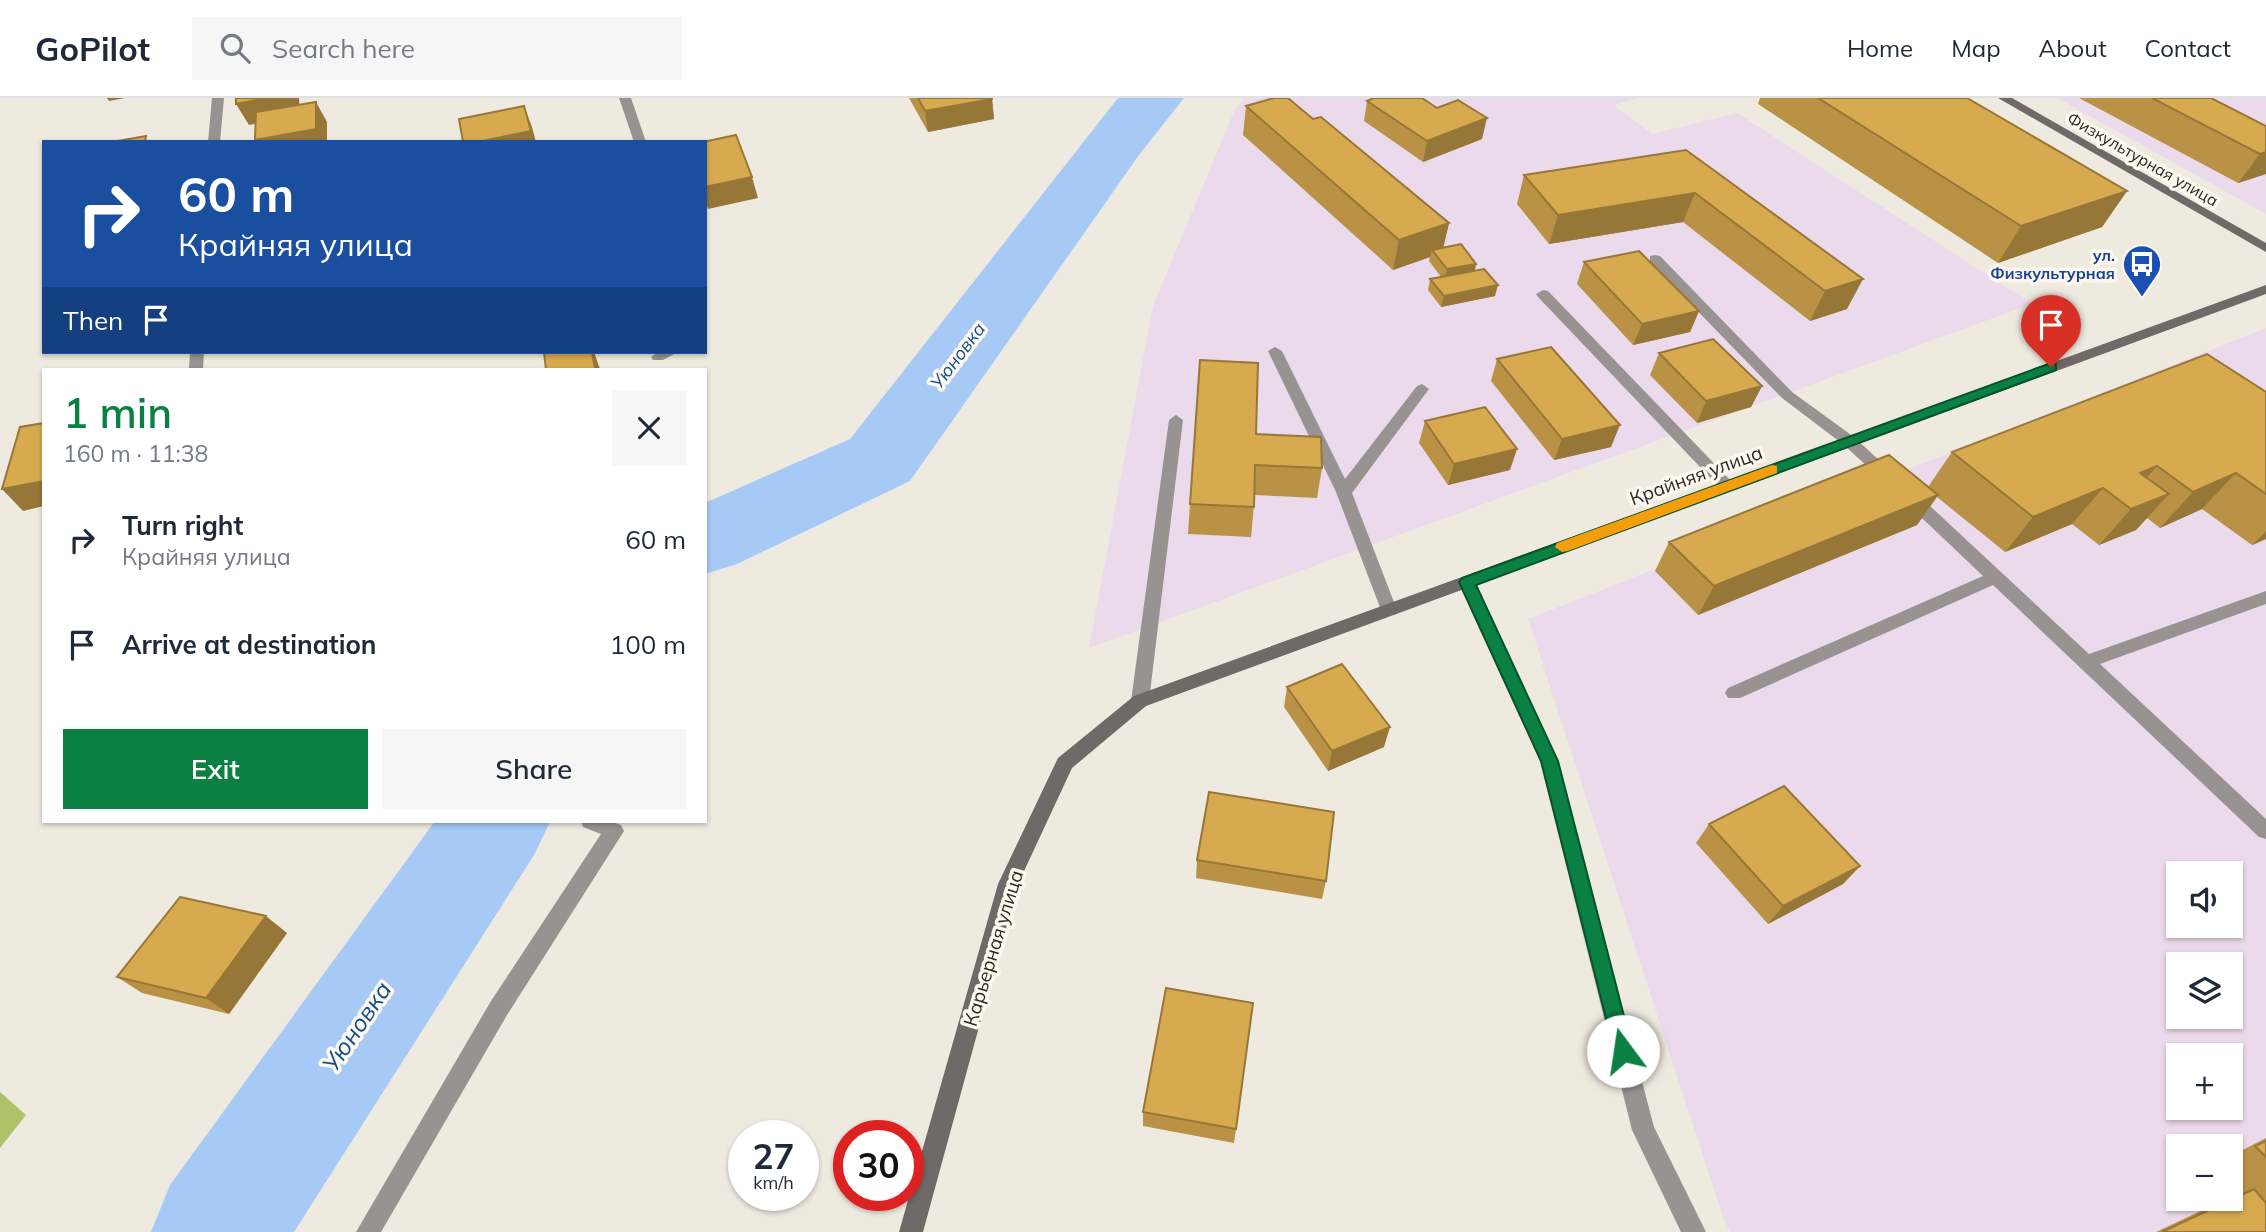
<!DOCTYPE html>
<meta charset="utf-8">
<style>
body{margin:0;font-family:Mulish,sans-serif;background:#f6f6f7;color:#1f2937;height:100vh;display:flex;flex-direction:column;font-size:26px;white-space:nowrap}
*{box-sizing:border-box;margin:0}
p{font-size:23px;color:#747a83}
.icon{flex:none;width:38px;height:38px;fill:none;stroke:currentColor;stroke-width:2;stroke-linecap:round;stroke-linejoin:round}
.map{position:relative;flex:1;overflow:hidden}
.side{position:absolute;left:42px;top:270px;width:665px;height:455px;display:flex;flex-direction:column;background:#fff;border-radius:0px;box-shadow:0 2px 5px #0004}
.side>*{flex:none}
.top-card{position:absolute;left:42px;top:42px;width:665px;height:214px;border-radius:0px;box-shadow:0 2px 5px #0004;background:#1a4fa0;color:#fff;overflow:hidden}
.controls{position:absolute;left:2166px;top:763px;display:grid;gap:14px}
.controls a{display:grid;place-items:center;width:77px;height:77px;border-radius:0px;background:#fff;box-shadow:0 2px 5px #0004;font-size:35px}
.speed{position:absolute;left:728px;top:1022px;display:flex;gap:14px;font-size:35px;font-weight:700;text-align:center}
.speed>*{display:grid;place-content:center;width:91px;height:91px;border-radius:50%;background:#fff;box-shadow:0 2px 5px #0004;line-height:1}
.speed small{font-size:18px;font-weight:400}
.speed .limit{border:10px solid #d22;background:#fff;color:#111}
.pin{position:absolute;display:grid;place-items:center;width:60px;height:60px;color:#fff;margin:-72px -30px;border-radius:50% 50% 50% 0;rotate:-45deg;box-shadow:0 0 7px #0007}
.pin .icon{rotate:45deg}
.me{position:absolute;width:77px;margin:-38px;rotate:346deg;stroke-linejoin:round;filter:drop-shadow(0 0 5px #0008)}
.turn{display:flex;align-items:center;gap:24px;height:147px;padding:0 21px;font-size:32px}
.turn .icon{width:91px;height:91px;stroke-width:2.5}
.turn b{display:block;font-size:49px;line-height:60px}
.then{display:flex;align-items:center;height:66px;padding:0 21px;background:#0003;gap:14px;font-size:26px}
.round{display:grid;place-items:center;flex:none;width:74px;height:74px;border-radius:0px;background:#f6f6f7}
.head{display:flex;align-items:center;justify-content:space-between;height:119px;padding:0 21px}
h1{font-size:42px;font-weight:600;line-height:52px;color:#0b8043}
.primary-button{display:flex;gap:14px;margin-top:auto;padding:14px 21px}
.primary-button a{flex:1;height:80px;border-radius:0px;background:#0b8043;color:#fff;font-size:28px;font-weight:600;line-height:80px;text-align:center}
.primary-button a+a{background:#f6f6f7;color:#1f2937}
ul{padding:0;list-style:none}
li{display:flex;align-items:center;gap:21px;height:105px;padding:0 21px}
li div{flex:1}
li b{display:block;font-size:26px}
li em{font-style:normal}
header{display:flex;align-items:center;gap:42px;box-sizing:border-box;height:98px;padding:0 35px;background:#fff;border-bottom:2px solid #e0e1e3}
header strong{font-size:33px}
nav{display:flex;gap:38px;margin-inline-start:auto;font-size:24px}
.search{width:490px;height:63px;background:#f6f6f7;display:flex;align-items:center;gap:18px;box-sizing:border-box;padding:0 24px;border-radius:0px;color:#747a83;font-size:26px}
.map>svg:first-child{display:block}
.industrial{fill:#ebdaec;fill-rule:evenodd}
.green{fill:#adc269}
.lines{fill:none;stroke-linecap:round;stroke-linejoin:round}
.river{fill:#a6caf5;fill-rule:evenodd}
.lane{fill:#989391;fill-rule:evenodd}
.street{fill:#989391;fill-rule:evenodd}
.secondary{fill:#706967;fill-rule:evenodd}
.wall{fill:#ba9245}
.shaded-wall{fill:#977738}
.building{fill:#d8aa50;stroke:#977738;stroke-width:2}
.route{fill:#0b8043;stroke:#07532c;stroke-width:2}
.slow{fill:#f59e0b}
.labels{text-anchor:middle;stroke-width:7;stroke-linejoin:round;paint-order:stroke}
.far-street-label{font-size:16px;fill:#2a2824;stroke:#fdf7ed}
.far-transit-label{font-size:16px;font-weight:bold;fill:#164399;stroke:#fdf7ed;text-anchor:end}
.far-water-label{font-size:18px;font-style:italic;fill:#0c4d8b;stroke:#fdf7ed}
.street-label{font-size:19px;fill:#2a2824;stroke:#fdf7ed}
.near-water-label{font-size:24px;font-style:italic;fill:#0c4d8b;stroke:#fdf7ed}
</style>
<header>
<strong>GoPilot</strong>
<div class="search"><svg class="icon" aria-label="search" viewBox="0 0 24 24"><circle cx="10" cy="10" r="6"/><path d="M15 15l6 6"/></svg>Search here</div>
<nav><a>Home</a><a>Map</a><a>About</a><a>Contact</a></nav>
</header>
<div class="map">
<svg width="2266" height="1134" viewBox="0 0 2266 1134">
<rect width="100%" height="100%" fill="#efeae0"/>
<path class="industrial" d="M1245,0H1639L1614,7L1652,36L1737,15L2032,206L1089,550L1153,208L1235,11Z
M2057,0H2266V116Z
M2266,230V1134H1730L1723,1119L1528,521ZM2179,775H2231V828H2179ZM2179,866H2231V919H2179ZM2179,957H2231V1010H2179ZM2179,1048H2231V1101H2179Z"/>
<path class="green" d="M0,994L26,1017L0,1050Z"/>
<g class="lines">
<path class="river" d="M1118,0H1184L1139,57L910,383L737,466L705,476V405L850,341Z
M435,723L550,724L534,757L294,1134H151L170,1087Z"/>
<path class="lane" d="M1655,157L1660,158L1792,294L1854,339L1893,375L1896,379L1893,383H1883L1844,347L1782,300L1650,164V158Z
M1543,192L1548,193L1732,384L1735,388L1732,392H1722L1538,199L1536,196Z
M1275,249L1282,253L1345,381L1417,288L1422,286L1429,291L1352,395L1397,512L1395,517H1383L1381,512L1336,394L1268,253Z
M1176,317L1183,322L1149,603L1146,608L1140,610L1134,608L1131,603L1169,322Z
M1909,392L1915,394L2089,556L2266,493V506L2100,566L2266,721V741L2259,739L1993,487L1740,600H1728L1725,595L1728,590L1983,478L1903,402L1901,398Z
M581,723H610L621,727L624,733L507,917L381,1134H356L491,903L601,736L583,729Z"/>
<path class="street" d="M212,0H224L220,44H208Z
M619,0H631L646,44H634Z
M190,254H204L203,271H189Z
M658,254H678L663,262H653L651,259Z
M1467,478L1475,484L1558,663L1654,1029L1706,1134H1681L1632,1032L1540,663L1459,484Z"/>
<path class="secondary" d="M1998,0H2012L2266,145V154Z
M2266,187V196L1146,608L1072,670L1018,786L923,1134H899L998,786L1058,660L1134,598Z"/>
</g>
<path class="wall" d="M909,0H992L994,21L928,34Z
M1760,0H1967L2127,93L2102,129L1998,165L1758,6Z
M2079,0H2211L2266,28V76L2238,85Z
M1367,3L1437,10L1482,41L1423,64L1364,23Z
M1246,8L1313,21L1449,125L1443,150L1476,166L1475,172L1495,198L1441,209L1428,192L1430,181L1441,179L1429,163L1430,159L1393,172L1243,37Z
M1686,52L1847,211L1810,223L1683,124L1549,146L1517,106L1524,77Z
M1584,164L1699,213L1690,234L1633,247L1577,186Z
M1659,255L1762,288L1751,309L1697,325L1650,277Z
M1497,261L1611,349L1554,362L1491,283Z
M2266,294V441L2252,447L2202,411L2160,430L2147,420L2136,432L2099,447L2072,426L2005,454L1937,399L1917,427L1698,517L1655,473L1669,444L1928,389L1952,354Z
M1425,323L1510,372L1448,387L1419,345Z
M1256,336L1322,370L1317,400L1255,397L1251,439L1188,436L1190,406Z
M1287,589L1384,649L1328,673L1284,609Z
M1709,726L1860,768L1843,786L1768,826L1696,745Z
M1197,762L1326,783L1322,801L1196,780Z
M287,835L229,916L142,895L117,879Z
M1143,1014L1236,1031L1234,1045L1143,1028Z
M2266,1040V1134H2156L2211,1108L2240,1096L2231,1086V1058Z"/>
<path class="shaded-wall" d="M107,0H125L109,3Z
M267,0H299L300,17L249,27L236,6Z
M992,1L994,21L928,34L925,13Z
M316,4L327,24V44H256L255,42Z
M524,8L532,29L536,44H478Z
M1487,20L1482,41L1423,64L1427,43Z
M2266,54V76L2238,85L2260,56Z
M752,79L758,100L708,111L705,102V89Z
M2127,93L2102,129L1998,165L2021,128Z
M1695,95L1683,124L1549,146L1558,117Z
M1449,125L1442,155L1432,152L1430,159L1393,172L1399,142Z
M1476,166L1474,177L1444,182L1447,171Z
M1863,181L1847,211L1810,223L1825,193Z
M1498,187L1495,198L1441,209L1444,198Z
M1699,213L1690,234L1633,247L1642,226Z
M592,254H594L600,271H595Z
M1762,288L1751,309L1697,325L1706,303Z
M1620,327L1611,349L1554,362L1562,341Z
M1517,351L1510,372L1448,387L1454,366Z
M2157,368L2125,404L2140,375Z
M2236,375L2202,411L2160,430L2193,394Z
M44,383V408L23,413L2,391Z
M2103,390L2072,426L2005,454L2033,419Z
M2169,396L2136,432L2099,447L2131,411Z
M1938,397L1917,427L1698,517L1714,488Z
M2266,433V441L2252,447Z
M1390,629L1384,649L1328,673L1332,653Z
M1860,768L1843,786L1768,826L1783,808Z
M266,818L287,835L229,916L206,900Z"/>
<path class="building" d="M236,0H267L236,6Z
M918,0H992V1L925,13Z
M1274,0H1288L1313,21L1321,19L1449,125L1399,142L1246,8Z
M1374,0H1422L1437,10L1458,2L1487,20L1427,43L1367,3Z
M1818,0H1967L2127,93L2021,128Z
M2152,0H2211L2266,28V54L2260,56Z
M316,4V31L255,42L256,14Z
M524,8L531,33L478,44H463L459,21Z
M736,37L752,79L705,89V44H703Z
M146,38L145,44H112Z
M1686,52L1863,181L1825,193L1695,95L1558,117L1524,77Z
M1461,146L1476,166L1447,171L1432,152Z
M1639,153L1699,213L1642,226L1584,164Z
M1484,171L1498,187L1444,198L1430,181Z
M1713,241L1762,288L1706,303L1659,255Z
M1551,249L1620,327L1562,341L1497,261Z
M548,254H592L595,271H546L544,255Z
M2207,256L2266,294V396L2236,375L2193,394L2157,368L2140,375L2169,396L2131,411L2103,390L2033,419L1952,354Z
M1200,262L1258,265L1256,336L1321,339L1322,370L1255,367L1254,409L1190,406Z
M1485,309L1517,351L1454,366L1425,323Z
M44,325V383L2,391L20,329Z
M1889,357L1938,397L1714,488L1669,444Z
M1342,566L1390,629L1332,653L1287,589Z
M1784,688L1860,768L1783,808L1709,726Z
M1209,694L1334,714L1326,783L1197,762Z
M180,799L266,818L206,900L117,879Z
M1166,890L1253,905L1236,1031L1143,1014Z
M2266,1043V1059L2255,1048Z
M2254,1091L2266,1105V1134H2162Z"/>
<path class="route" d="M2051,265L2056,266V272L1476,487L1558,663L1633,953L1630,960L1623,963L1616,960L1541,663L1459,484L1462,480Z"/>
<path class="slow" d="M1772,367L1777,368V375L1568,453L1562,454L1555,449L1557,445Z"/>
<defs>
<g id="bus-pin" transform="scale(2.0125)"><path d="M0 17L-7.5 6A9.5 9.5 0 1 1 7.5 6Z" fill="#1a4fb4" stroke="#fdf7ed"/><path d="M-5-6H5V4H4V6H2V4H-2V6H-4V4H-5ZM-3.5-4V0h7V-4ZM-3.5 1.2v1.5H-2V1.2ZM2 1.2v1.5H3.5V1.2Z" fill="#fff"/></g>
</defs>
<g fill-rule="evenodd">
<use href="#bus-pin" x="2142" y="166"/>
</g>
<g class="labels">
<g class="far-street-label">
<text transform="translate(2143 61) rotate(30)" y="6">Физкультурная улица</text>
</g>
<g class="far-transit-label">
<text x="2115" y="163">ул.<tspan x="2115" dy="18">Физкультурная</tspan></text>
</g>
<g class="far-water-label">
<text transform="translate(958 258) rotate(-53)" y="6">Уюновка</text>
</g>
<g class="street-label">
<text transform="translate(1696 377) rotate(-20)" y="7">Крайняя улица</text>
<text transform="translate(993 850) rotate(-73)" y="7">Карьерная улица</text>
</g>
<g class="near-water-label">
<text transform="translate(357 929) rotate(-56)" y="8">Уюновка</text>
</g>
</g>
</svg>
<div class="controls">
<a><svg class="icon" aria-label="sound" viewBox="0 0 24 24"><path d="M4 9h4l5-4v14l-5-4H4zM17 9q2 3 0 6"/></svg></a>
<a><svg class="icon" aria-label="layers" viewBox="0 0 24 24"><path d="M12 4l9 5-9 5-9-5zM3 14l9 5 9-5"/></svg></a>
<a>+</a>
<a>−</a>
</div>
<div class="speed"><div>27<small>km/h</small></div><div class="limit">30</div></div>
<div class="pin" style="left:2051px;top:269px;background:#d93025"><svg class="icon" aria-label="arrive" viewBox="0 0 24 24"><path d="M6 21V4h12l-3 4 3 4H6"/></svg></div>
<svg class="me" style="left:1623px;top:953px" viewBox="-20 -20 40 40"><circle r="19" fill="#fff"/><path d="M0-13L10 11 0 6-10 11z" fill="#0b8043"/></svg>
<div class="top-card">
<div class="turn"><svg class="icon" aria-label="right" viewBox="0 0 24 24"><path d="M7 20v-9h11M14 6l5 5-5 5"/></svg><div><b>60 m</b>Крайняя улица</div></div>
<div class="then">Then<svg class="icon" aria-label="arrive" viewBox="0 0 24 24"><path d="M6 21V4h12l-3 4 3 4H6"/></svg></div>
</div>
<section class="side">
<div class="head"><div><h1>1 min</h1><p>160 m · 11:38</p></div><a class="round"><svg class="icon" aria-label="close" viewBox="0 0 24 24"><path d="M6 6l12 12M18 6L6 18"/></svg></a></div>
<ul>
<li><svg class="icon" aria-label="right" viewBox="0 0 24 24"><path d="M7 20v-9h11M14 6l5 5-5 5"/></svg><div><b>Turn right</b><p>Крайняя улица</p></div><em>60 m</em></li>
<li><svg class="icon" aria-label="arrive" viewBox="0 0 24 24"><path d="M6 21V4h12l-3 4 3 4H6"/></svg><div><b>Arrive at destination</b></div><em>100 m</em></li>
</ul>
<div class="primary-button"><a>Exit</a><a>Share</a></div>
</section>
</div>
